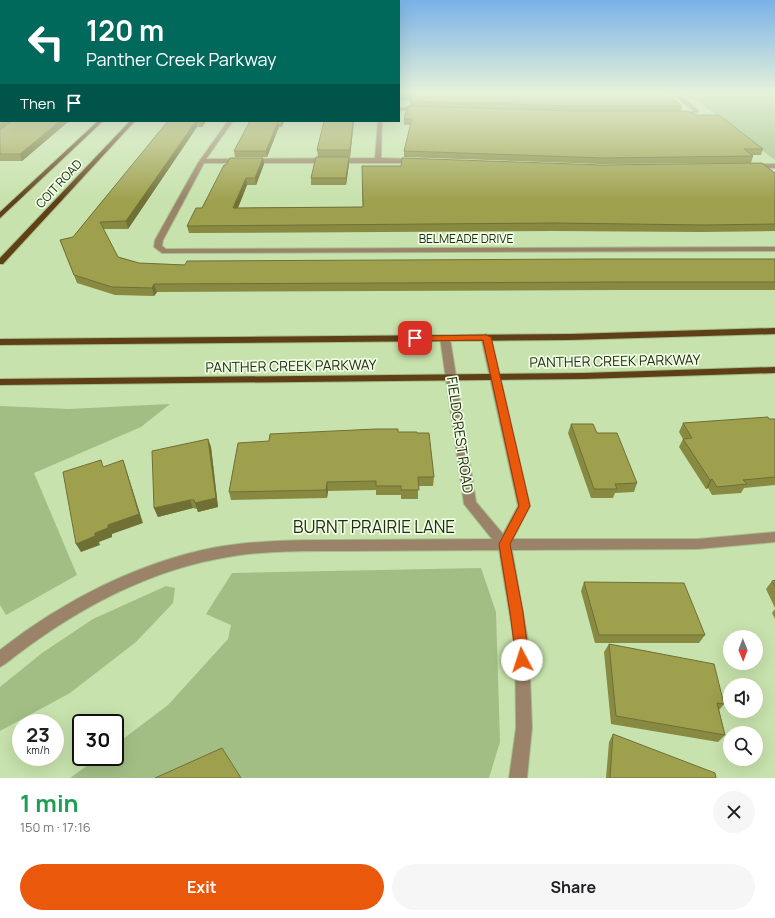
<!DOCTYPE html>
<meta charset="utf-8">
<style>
body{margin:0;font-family:Manrope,sans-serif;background:#f6f6f6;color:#202124;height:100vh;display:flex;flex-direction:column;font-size:15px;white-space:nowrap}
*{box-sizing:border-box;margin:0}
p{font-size:13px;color:#757577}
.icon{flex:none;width:22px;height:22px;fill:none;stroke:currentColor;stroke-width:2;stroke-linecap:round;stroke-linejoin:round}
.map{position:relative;height:778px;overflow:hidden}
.sheet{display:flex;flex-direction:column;background:#fff;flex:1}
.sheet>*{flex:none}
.hud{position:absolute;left:0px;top:0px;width:400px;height:122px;box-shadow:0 4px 16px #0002;background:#00695c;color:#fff;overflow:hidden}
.needle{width:26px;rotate:179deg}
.tools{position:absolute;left:723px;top:630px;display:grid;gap:8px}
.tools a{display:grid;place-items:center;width:40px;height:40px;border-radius:50%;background:#fff;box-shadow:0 4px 16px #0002;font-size:20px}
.speed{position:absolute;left:12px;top:714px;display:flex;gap:8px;font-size:20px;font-weight:700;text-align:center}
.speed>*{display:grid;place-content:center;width:52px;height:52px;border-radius:50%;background:#fff;box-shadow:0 4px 16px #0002;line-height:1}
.speed small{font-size:10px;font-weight:400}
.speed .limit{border:2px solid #111;border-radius:6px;background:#fff;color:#111}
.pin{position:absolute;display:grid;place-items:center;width:34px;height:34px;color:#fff;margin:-17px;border-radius:8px;box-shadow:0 2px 6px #0006}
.me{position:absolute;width:44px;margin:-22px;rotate:355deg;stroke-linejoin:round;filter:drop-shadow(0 0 3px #0008)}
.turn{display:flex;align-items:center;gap:14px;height:84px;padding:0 20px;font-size:18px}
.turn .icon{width:52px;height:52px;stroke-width:2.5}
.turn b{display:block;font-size:28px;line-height:34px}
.then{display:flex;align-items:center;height:38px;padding:0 20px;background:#0003;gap:8px;font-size:15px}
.round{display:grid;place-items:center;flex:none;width:42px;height:42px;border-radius:21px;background:#f6f6f6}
.head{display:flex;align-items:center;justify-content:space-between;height:68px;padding:0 20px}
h1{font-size:24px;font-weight:700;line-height:30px;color:#1e9e55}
.button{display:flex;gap:8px;margin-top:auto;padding:8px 20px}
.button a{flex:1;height:46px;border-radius:24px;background:#ea580c;color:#fff;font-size:16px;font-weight:700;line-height:46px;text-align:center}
.button a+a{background:#f6f6f6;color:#202124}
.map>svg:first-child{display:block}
.green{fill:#a2be85}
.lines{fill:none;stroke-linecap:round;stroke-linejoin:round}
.minor-casing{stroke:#a6be8e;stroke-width:2}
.major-casing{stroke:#a6be8e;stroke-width:2}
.minor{fill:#9a8368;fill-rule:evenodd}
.major{fill:#5f3f15;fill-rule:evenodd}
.wall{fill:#888a42}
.shaded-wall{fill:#6f7036}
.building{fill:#9ea04d;stroke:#6f7036}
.route{fill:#ea580c;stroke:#983908}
.labels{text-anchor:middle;stroke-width:3.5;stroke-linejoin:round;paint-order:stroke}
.far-street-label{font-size:12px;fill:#222c17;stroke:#f0fee3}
.street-label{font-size:14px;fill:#222c17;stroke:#f0fee3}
.near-street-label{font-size:17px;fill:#222c17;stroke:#f0fee3}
</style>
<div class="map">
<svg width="775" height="778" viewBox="0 0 775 778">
<rect width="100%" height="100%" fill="#c7e2ac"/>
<path class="green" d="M685,92H775V160Z
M170,404L141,427L34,473L77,575L6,615L0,605V406L69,409Z
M481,568L496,612L500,742L489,778H70L99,757H115V745L168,705L228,639L231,625L206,614L232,573Z
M166,586L175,588L173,603L136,642L70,693L0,731V687L42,653L93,619Z"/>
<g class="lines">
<g class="minor-casing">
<path id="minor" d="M670,92H675L699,111L694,114L677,115L679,113L694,111Z
M399,108H421L423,109L421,110H399Z
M228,121H233L206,159L375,158L378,121H382L381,158L415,159L418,161L415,163H204L163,240L162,246L166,249L775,247V251L162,253L154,247L155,240L198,163Z
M775,164V168H753L750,166L753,164Z
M486,334L491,337L530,506L513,539H698L775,532V542L698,549L512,550L529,647L532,728L527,778H509L516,728L515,647L499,550C447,550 396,551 344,551C302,551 259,550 217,559C139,574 67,615 5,664L0,667V650C63,601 138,562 217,547C258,540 299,540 341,540C391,540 441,539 492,539L464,504L440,338L442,336H448L450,338L476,502L503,534L518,506L481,337Z"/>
</g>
<g class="major-casing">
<path id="major" d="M98,121H103L0,218V212Z
M130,121H135L3,264H0V258Z
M775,328V334L570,340L0,345V339L570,334Z
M775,367V373L583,379L0,385V379L583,373Z"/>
</g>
<use href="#minor" class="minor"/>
<use href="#major" class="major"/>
</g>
<path class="wall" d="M0,92L1,121H69L22,161H0Z
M399,92L682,106L681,111L694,115L763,149L761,155H752L753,156L751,163L601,164L404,157V151L410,125H404V119L410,106V100L399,101Z
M168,121H206L202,127H197L128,229H103L118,257L139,263L185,265L775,259V290H621L157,292L154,296L115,295L77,283L60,240L73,237Z
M250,121H284L282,127H279L267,157H235L234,151Z
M354,121L350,157H318L317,150Z
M349,157V164L346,185H311V178Z
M264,164L256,185H247L238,208L363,207L775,173V231L701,232L553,231L189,233L187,226L202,208Z
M769,419H775V485L744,488L741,493L712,495L708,488L706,489L679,447L683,439L679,432L683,423Z
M571,424L597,433L637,483L634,492L615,493L613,498H591L568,433Z
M398,432L417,433L434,477L433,486H418V499H401V495H376V490L328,491L327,498L231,500L229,492L269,441Z
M208,439L211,447L218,507L198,512L197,509L193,508L158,517L154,508Z
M775,580V608L766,589L772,581Z
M584,582L705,635L699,643H595L581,591Z
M775,609V619L772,613Z
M609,644L724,704L719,710L725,735L718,742L611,724L604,652Z
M613,734L716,778H606L609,742Z"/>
<path class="shaded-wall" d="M2,121H12L0,130V122Z
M60,121H69L22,161L20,154Z
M196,121L197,127L128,229L126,221Z
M201,121H206L202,127Z
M278,121L279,127L267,157L266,151Z
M281,121H284L282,127Z
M353,121H354L350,157V150Z
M349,157V164L346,185V178Z
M263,158L264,164L256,185L255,178Z
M246,178L247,185L235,215L233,208Z
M154,284L157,292L154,296L152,288Z
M208,439L211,447L218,507L198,512L195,503Z
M123,460L126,469L143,523L112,534V537L99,542L100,545L81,552L76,544L108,525Z
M712,479L708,488L706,489L710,480Z
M327,482L328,491L327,498L326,490Z
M190,500L193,508L158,517L154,508Z"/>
<path class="building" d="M0,92H1V121H2L0,122Z
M399,92H665L682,106H569L410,101L412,95H399Z
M408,106L569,111H688L694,115H719L763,149H744L753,156L603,158L404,151L412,119H404Z
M12,121H60L20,154H0V130Z
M168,121H201H196L126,221L100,222L118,257L139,263L185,265L187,261L600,259H775V282H623L154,284L152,288L112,287L74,275L60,240L73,237Z
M250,121H281H278L266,151H234Z
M324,121H353L350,150H317Z
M316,157H349L346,178H311Z
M230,158H263L255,178H246L233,208L363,207L362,166H401L402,158L602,165L762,163L775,173V224L704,225L554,223L187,226L196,208H202L224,165H226Z
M768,417L769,419H775V477L743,480L747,484L717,487L712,479L710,480L683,439L692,438L683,423Z
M571,424H593L597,433H617L637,483L615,484L617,489H594Z
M376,429H398V432H417V433H429L434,477H418L419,490H401V486H376V481L327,482L326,490L229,492L238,443L269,441L270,434Z
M208,439L216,498L195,503L194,500H190L154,508L152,451Z
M101,460L103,467L123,460L139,514L108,525V528L95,533V536L76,544L63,472Z
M775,580V586L772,581Z
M584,582L684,583L705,635H599Z
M609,644L714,664L724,704L717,703L725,735L616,716Z
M613,734L715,773L716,778H610Z
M222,748L241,778H155Z"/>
<linearGradient id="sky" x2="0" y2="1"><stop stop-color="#79b2e8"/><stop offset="0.46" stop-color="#e6f2da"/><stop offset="1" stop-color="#e6f2da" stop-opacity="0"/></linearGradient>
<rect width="775" height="201" fill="url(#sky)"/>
<path class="route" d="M486,335L491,337L530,506L510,544L523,612L529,660L527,665L522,667L518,665L516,660L510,612L499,544L519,506L483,340L415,341L410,338L415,336Z"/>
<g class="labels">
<g class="far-street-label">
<text transform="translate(59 184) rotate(-47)" y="4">COIT ROAD</text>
<text x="466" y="243">BELMEADE DRIVE</text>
</g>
<g class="street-label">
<text transform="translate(615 361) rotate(-1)" y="5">PANTHER CREEK PARKWAY</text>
<text transform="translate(291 366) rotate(-1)" y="5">PANTHER CREEK PARKWAY</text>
<text transform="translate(460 435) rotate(82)" y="5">FIELDCREST ROAD</text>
</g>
<g class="near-street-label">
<text x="374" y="533">BURNT PRAIRIE LANE</text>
</g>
</g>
</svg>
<div class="tools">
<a><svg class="needle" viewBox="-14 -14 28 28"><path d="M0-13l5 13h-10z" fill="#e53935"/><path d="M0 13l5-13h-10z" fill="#757577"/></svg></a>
<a><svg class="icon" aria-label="sound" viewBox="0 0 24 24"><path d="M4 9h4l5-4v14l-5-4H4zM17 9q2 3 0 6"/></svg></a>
<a><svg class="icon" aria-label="search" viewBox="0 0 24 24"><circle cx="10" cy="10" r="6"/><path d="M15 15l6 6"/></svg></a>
</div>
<div class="speed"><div>23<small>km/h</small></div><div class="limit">30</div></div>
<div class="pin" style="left:415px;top:338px;background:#d93025"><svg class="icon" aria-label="arrive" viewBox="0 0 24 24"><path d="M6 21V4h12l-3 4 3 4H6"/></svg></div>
<svg class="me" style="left:522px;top:660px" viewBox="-20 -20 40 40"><circle r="19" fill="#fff"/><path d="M0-13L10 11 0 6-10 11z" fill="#ea580c"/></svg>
<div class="hud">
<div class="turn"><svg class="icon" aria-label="left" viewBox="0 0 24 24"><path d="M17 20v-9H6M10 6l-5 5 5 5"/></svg><div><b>120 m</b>Panther Creek Parkway</div></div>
<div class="then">Then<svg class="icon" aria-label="arrive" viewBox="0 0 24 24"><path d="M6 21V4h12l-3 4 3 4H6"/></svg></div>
</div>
</div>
<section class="sheet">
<div class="head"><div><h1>1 min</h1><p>150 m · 17:16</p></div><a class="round"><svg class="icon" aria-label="close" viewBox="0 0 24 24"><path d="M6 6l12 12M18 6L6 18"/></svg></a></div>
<div class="button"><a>Exit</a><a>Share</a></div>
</section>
